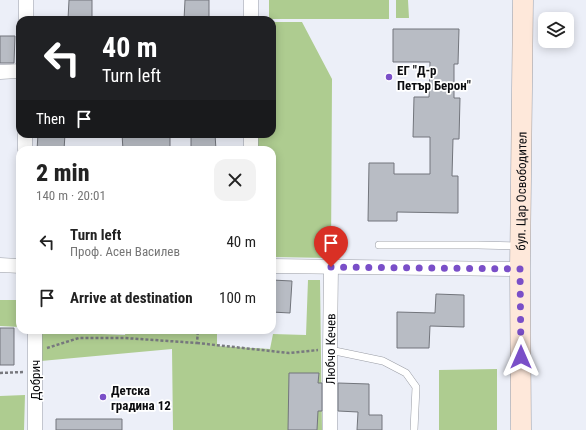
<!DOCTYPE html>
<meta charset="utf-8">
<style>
body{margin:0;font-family:"Roboto Condensed",sans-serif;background:#f2f2f2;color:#222;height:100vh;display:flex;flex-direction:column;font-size:15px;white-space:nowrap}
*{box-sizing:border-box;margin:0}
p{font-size:13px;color:#767676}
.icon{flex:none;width:22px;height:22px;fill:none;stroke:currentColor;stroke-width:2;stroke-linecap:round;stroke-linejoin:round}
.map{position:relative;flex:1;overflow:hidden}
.drawer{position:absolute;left:16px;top:146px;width:260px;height:188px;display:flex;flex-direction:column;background:#fff;border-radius:12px;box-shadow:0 2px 10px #0003}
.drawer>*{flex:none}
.top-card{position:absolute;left:16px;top:16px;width:260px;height:122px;border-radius:12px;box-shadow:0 2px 10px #0003;background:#202124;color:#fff;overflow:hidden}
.controls{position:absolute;left:538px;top:12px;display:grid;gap:8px}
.controls a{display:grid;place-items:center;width:36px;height:36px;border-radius:8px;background:#fff;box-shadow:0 2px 10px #0003;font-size:20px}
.pin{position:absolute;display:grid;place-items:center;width:34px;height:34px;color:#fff;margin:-41px -17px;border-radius:50% 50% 50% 0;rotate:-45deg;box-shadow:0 0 4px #0007}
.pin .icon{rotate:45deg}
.me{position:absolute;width:44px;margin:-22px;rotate:0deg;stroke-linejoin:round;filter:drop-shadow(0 0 3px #0008)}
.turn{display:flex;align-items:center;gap:14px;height:84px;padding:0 20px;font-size:18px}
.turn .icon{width:52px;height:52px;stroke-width:2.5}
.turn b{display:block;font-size:28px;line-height:34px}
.then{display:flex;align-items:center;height:38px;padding:0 20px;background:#0003;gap:8px;font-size:15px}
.round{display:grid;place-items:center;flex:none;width:42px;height:42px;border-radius:12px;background:#f2f2f2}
.headline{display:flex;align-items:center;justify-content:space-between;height:68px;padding:0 20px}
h1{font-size:24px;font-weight:800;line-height:30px}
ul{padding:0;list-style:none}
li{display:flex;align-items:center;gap:12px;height:56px;padding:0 20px}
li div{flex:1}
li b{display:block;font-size:15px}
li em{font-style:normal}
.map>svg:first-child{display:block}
.green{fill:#aecc90}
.building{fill:#b8bcc4;stroke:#72757c}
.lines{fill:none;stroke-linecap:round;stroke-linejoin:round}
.lane-casing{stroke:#9a9da5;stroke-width:8}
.street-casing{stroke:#9a9da5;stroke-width:15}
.secondary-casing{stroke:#9a9da5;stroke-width:21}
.path{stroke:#78797f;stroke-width:2.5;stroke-dasharray:3 2;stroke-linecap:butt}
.lane{stroke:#fff;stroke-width:7}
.street{stroke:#fff;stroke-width:14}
.secondary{stroke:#fee8da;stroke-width:20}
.route{stroke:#7a4fc8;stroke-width:7;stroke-dasharray:0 12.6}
.poi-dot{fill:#7a4fc8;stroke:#fff;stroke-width:1.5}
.labels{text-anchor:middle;stroke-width:3.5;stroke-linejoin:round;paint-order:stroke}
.poi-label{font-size:13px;font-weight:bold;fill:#0b0c0f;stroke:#fff;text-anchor:start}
.street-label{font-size:13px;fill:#0b0c0f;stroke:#fff}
</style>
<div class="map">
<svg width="586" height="430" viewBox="0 0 586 430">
<rect width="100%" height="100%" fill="#eceff8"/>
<path class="green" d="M269,0H389V19H269Z
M396,0H408L409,18H396Z
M272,22H302L332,79L331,258L272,257V150H258V134H272Z
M308,280H320L322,430H173L172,349L41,361L42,330H78V333L125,335L126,330H217V346L270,349L273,334L306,335Z
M0,300H20V327L0,326Z
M497,369V430H439V370Z
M25,395L24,430H0V396Z"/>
<path class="building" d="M69,0H92V20H72V19H68Z
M185,0H209V20H184Z
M393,29H459L458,64H454V98H460L459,139H453L452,176H458V213L397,212V221H368L369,163H394V174H430V137H413L414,97H429L430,62H393Z
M0,36H15L14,63H0Z
M38,134H65L64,150H37Z
M122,134H170V150H123Z
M191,134H215L216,150H191Z
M272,280L292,281L290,313L272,312Z
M436,294L464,295V327L430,326L429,348H397V312L435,313Z
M0,328H14V365H0Z
M289,373H319L318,383H322V411H318L317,430H288Z
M338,383L369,384V415H382V430H357L358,412L338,411Z
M56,419H122V430H56Z"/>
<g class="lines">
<g class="lane-casing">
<path id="lane" d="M379,245H478L518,246
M330,350L383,361L406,373L416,387L414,430"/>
</g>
<g class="street-casing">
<g id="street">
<path d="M26,20V0"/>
<path d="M251,20V0"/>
<path d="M0,72L20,71"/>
<path d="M25,150V134"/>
<path d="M251,150V134"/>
<path d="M0,265L20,266"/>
<path d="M272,266L520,269"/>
<path d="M35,430V330"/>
<path id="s1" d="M330,430V350L331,267"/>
</g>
</g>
<g class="secondary-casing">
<g id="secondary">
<path id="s2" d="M521,430L520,269L523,0"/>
</g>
</g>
<path class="path" d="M197,343L289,353L318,350
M47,348L79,338H125L197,343L198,330
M0,373L23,372"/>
<use href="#lane" class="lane"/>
<use href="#street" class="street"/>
<use href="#secondary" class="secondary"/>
</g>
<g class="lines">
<path class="route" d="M331,267L520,269L521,357"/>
</g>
<g class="poi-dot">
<circle cx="389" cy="77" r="4"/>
<circle cx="103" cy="397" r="4"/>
</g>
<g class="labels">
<g class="poi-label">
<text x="397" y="75">ЕГ "Д-р<tspan x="397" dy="15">Петър Берон"</tspan></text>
<text x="111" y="395">Детска<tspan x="111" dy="15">градина 12</tspan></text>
</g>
<g class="street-label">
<text dy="5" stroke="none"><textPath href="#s2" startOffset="239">бул. Цар Освободител</textPath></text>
<text dy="5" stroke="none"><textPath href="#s1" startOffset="81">Любчо Кечев</textPath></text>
<text transform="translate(35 380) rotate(-90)" y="5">Добрич</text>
</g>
</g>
</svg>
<div class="controls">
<a><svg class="icon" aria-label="layers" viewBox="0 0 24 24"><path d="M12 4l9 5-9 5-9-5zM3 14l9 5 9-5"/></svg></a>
</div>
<div class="pin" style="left:331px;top:267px;background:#d93025"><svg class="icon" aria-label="arrive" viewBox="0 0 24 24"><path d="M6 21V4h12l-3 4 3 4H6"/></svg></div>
<svg class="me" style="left:521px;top:357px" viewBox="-20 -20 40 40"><path d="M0-17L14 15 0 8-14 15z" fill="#7a4fc8" stroke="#fff" stroke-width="4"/></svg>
<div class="top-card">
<div class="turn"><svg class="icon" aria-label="left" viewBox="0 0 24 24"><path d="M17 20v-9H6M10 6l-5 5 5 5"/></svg><div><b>40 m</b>Turn left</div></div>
<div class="then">Then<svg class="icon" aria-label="arrive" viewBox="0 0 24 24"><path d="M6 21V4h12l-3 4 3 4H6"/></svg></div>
</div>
<section class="drawer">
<div class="headline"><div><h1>2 min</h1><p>140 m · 20:01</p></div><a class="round"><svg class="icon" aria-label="close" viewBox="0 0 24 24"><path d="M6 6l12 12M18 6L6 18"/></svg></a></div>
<ul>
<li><svg class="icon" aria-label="left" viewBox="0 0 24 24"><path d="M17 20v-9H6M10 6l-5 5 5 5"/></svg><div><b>Turn left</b><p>Проф. Асен Василев</p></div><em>40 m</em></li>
<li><svg class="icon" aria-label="arrive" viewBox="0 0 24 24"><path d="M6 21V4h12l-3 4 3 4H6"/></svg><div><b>Arrive at destination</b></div><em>100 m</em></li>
</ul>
</section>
</div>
